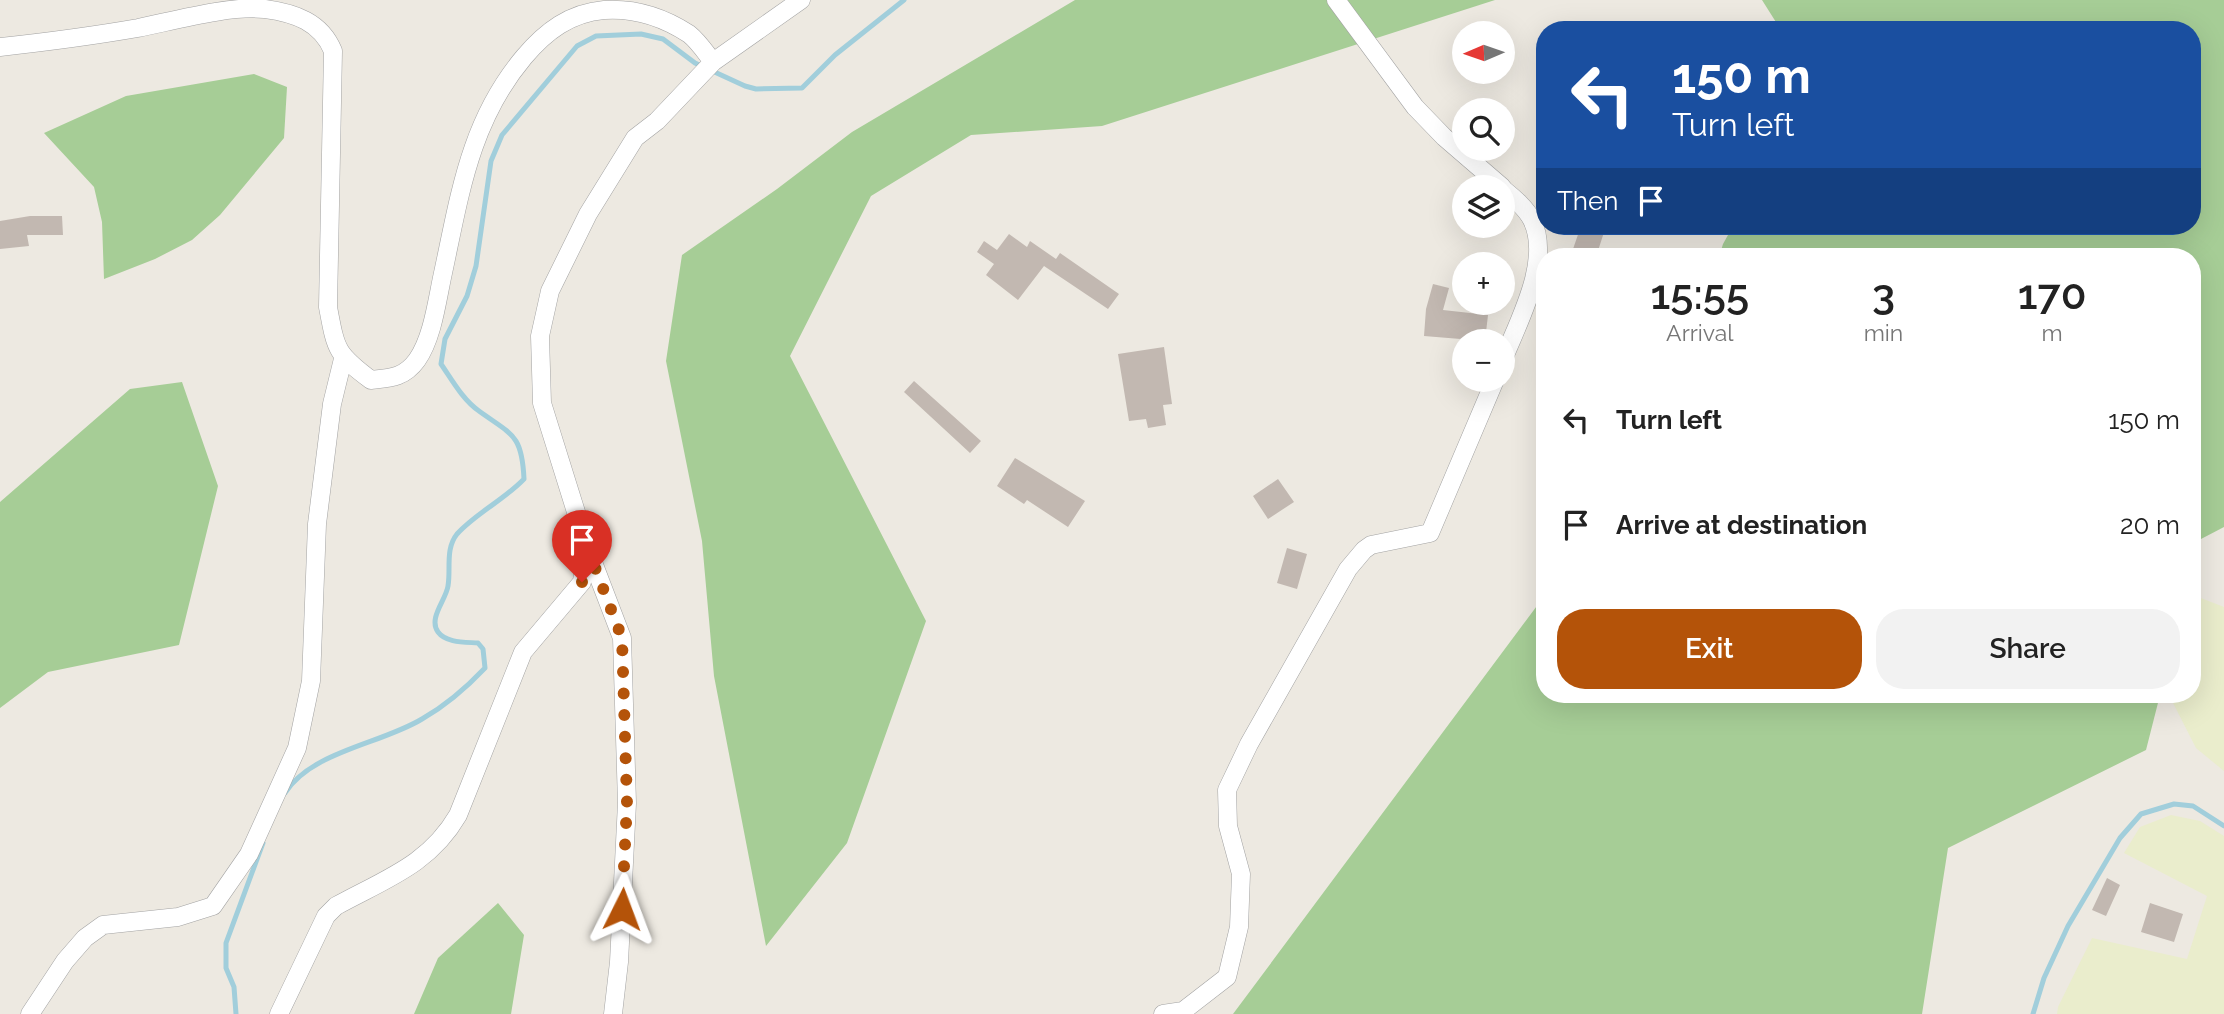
<!DOCTYPE html>
<meta charset="utf-8">
<style>
body{margin:0;font-family:Raleway,sans-serif;background:#f2f2f2;color:#222;height:100vh;display:flex;flex-direction:column;font-size:26px;white-space:nowrap}
*{box-sizing:border-box;margin:0}
p{font-size:23px;color:#767676}
.icon{flex:none;width:38px;height:38px;fill:none;stroke:currentColor;stroke-width:2;stroke-linecap:round;stroke-linejoin:round}
.map{position:relative;flex:1;overflow:hidden}
.details{position:absolute;left:1536px;top:248px;width:665px;height:455px;display:flex;flex-direction:column;background:#fff;border-radius:28px;box-shadow:0 7px 28px #0002}
.details>*{flex:none}
.guide{position:absolute;left:1536px;top:21px;width:665px;height:214px;border-radius:28px;box-shadow:0 7px 28px #0002;background:#1a4fa0;color:#fff;overflow:hidden}
.needle{width:46px;rotate:268deg}
.tools{position:absolute;left:1452px;top:21px;display:grid;gap:14px}
.tools a{display:grid;place-items:center;width:63px;height:63px;border-radius:50%;background:#fff;box-shadow:0 7px 28px #0002;font-size:35px}
.pin{position:absolute;display:grid;place-items:center;width:60px;height:60px;color:#fff;margin:-72px -30px;border-radius:50% 50% 50% 0;rotate:-45deg;box-shadow:0 0 7px #0007}
.pin .icon{rotate:45deg}
.me{position:absolute;width:77px;margin:-38px;rotate:3deg;stroke-linejoin:round;filter:drop-shadow(0 0 5px #0008)}
.turn{display:flex;align-items:center;gap:24px;height:147px;padding:0 21px;font-size:32px}
.turn .icon{width:91px;height:91px;stroke-width:2.5}
.turn b{display:block;font-size:49px;line-height:60px}
.then{display:flex;align-items:center;height:66px;padding:0 21px;background:#0003;gap:14px;font-size:26px}
.eta{display:flex;justify-content:space-evenly;align-items:center;height:119px;text-align:center}
.eta b{font-size:42px;font-weight:600;line-height:49px}
.button{display:flex;gap:14px;margin-top:auto;padding:14px 21px}
.button a{flex:1;height:80px;border-radius:28px;background:#b45309;color:#fff;font-size:28px;font-weight:600;line-height:80px;text-align:center}
.button a+a{background:#f2f2f2;color:#222}
ul{padding:0;list-style:none}
li{display:flex;align-items:center;gap:21px;height:105px;padding:0 21px}
li div{flex:1}
li b{display:block;font-size:26px}
li em{font-style:normal}
.map>svg:first-child{display:block}
.farmland{fill:#eaedcc}
.forest{fill:#a6cd96}
.lines{fill:none;stroke-linecap:round;stroke-linejoin:round}
.stream{stroke:#a1cedb;stroke-width:5}
.building{fill:#c2b8b1}
.minor-casing{stroke:#a3a3a3;stroke-width:19}
.minor{stroke:#fff;stroke-width:18}
.route{stroke:#b45309;stroke-width:12;stroke-dasharray:0 21.6}
</style>
<div class="map">
<svg width="2224" height="1014" viewBox="0 0 2224 1014">
<rect width="100%" height="100%" fill="#ede9e1"/>
<path class="farmland" d="M2193,595L2224,607V771L2196,748L2169,695H2193Z
M2171,815L2200,821L2224,836V1014H2057L2058,1007L2092,938L2187,959L2207,896L2124,853L2140,827Z"/>
<path class="forest" d="M1075,0H1495L1102,126L971,135L871,196L790,356L926,621L847,843L766,946L714,676L702,541L666,361L682,255L777,189L852,132Z
M1762,0H2224V527L2201,539L2193,570V257H1719L1723,244L1733,226H2193V30H1781Z
M254,74L287,87L284,138L220,215L192,240L155,259L104,279L102,222L94,187L44,133L126,96Z
M182,382L218,486L179,645L48,672L0,708V502L130,389Z
M1545,595V695H2160L2146,750L1948,848L1922,1014H1233Z
M498,903L524,935L511,1014H414L438,958Z"/>
<g class="lines">
<path class="stream" d="M285,793C312,751 381,744 422,719C445,706 467,687 485,668L483,649L478,643C465,642 446,643 438,632C428,618 446,600 448,586C451,569 445,549 457,534C476,513 504,500 524,479C522,434 512,435 479,411C463,400 452,380 441,364L445,339L467,296L476,266L491,161L502,135L577,46L596,36L641,34L663,39L695,63L745,86L756,89L802,88L835,55L904,0
M236,1014L234,987L226,968V943L263,843
M2033,1014L2044,978L2068,926L2120,838L2141,814L2174,804L2193,806L2224,826"/>
</g>
<path class="building" d="M30,216H62L63,235H27L29,246L0,249V221Z
M1581,226H1606L1596,257L1573,249Z
M1009,234L1027,247L1030,241L1056,259L1060,253L1119,294L1108,309L1044,266L1018,300L986,275L994,264L977,252L984,241L997,250Z
M1433,284L1449,288L1443,310L1488,315L1485,341L1424,336L1426,309Z
M1164,347L1172,404L1163,405L1166,425L1148,428L1146,419L1129,421L1118,354Z
M914,381L981,441L970,453L904,392Z
M1015,458L1085,501L1068,527L1027,500L1024,504L997,486Z
M1278,479L1294,502L1268,519L1253,496Z
M1287,548L1307,554L1297,589L1277,583Z
M2107,878L2120,885L2106,916L2092,910Z
M2150,903L2183,914L2174,942L2141,932Z"/>
<g class="lines">
<g class="minor-casing">
<path id="minor" d="M1336,0L1415,107L1444,137L1502,187
M0,47C46,42 92,36 138,28C173,21 230,5 265,9C295,13 321,22 333,51L328,307C336,350 336,354 371,380C390,378 404,378 417,360C433,337 437,300 443,273C460,194 470,121 524,57C546,31 570,13 604,10C634,8 663,17 689,34C698,41 706,53 713,62
M1503,189C1514,198 1526,208 1532,220C1552,261 1518,322 1503,360
M30,1014L65,961L85,938L103,925L178,917L213,906L249,854L297,748L311,681L317,524L332,404L343,359
M279,1014L326,916L336,906C385,879 429,865 458,815L523,652L582,582L586,548
M613,1014L619,962L627,803L622,638L586,544L542,403L540,336L550,291L588,214L635,138L657,121L713,62L801,0
M1163,1014L1183,1011L1227,977L1239,927L1241,874L1228,826L1227,790L1249,744L1348,569L1364,550L1371,545L1430,533L1495,380"/>
</g>
<use href="#minor" class="minor"/>
</g>
<g class="lines">
<path class="route" d="M582,582L586,544L622,638L627,803L622,909"/>
</g>
</svg>
<div class="tools">
<a><svg class="needle" viewBox="-14 -14 28 28"><path d="M0-13l5 13h-10z" fill="#e53935"/><path d="M0 13l5-13h-10z" fill="#767676"/></svg></a>
<a><svg class="icon" aria-label="search" viewBox="0 0 24 24"><circle cx="10" cy="10" r="6"/><path d="M15 15l6 6"/></svg></a>
<a><svg class="icon" aria-label="layers" viewBox="0 0 24 24"><path d="M12 4l9 5-9 5-9-5zM3 14l9 5 9-5"/></svg></a>
<a>+</a>
<a>−</a>
</div>
<div class="pin" style="left:582px;top:582px;background:#d93025"><svg class="icon" aria-label="arrive" viewBox="0 0 24 24"><path d="M6 21V4h12l-3 4 3 4H6"/></svg></div>
<svg class="me" style="left:622px;top:909px" viewBox="-20 -20 40 40"><path d="M0-17L14 15 0 8-14 15z" fill="#b45309" stroke="#fff" stroke-width="4"/></svg>
<div class="guide">
<div class="turn"><svg class="icon" aria-label="left" viewBox="0 0 24 24"><path d="M17 20v-9H6M10 6l-5 5 5 5"/></svg><div><b>150 m</b>Turn left</div></div>
<div class="then">Then<svg class="icon" aria-label="arrive" viewBox="0 0 24 24"><path d="M6 21V4h12l-3 4 3 4H6"/></svg></div>
</div>
<section class="details">
<div class="eta">
<div><b>15:55</b><p>Arrival</p></div>
<div><b>3</b><p>min</p></div>
<div><b>170</b><p>m</p></div>
</div>
<ul>
<li><svg class="icon" aria-label="left" viewBox="0 0 24 24"><path d="M17 20v-9H6M10 6l-5 5 5 5"/></svg><div><b>Turn left</b></div><em>150 m</em></li>
<li><svg class="icon" aria-label="arrive" viewBox="0 0 24 24"><path d="M6 21V4h12l-3 4 3 4H6"/></svg><div><b>Arrive at destination</b></div><em>20 m</em></li>
</ul>
<div class="button"><a>Exit</a><a>Share</a></div>
</section>
</div>
